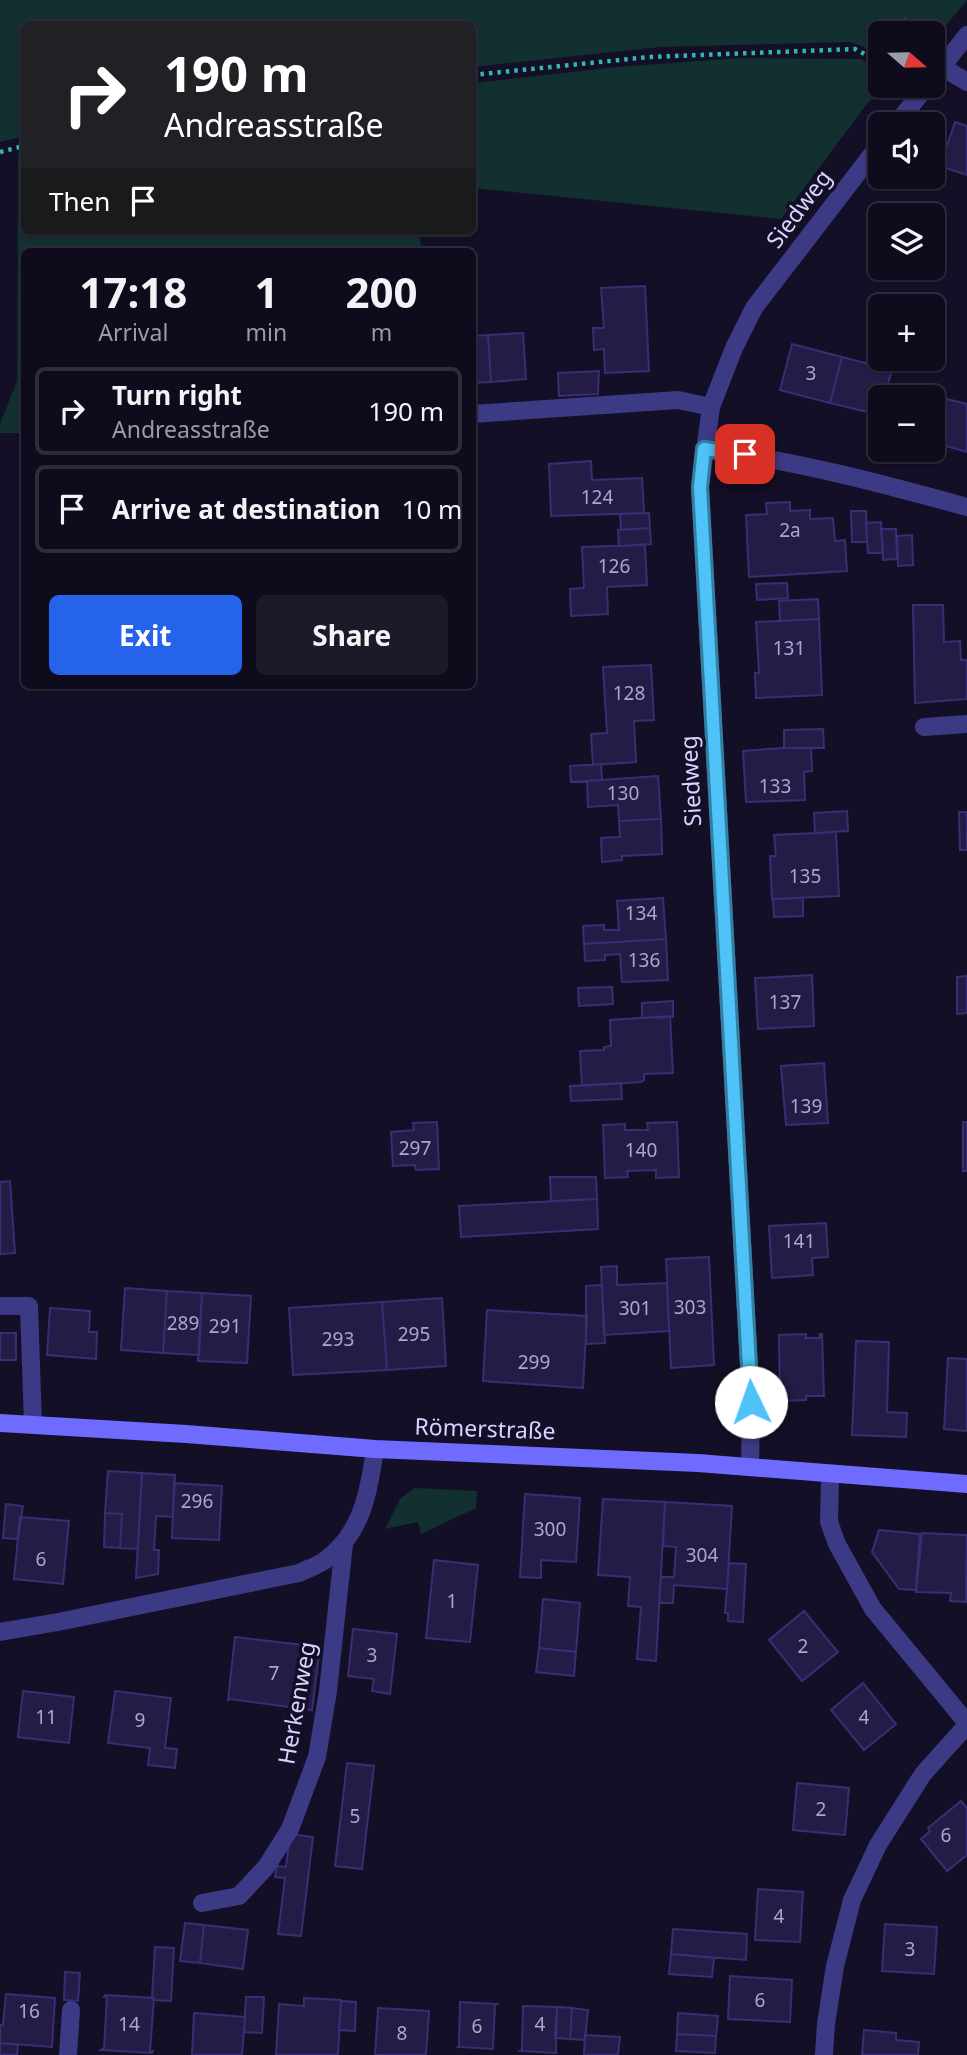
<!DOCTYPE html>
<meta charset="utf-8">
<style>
body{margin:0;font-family:"Noto Sans",sans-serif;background:#1c1929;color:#f1f3f6;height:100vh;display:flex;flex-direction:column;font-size:26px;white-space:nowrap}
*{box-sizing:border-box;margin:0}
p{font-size:23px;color:#9b9ba3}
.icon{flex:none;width:38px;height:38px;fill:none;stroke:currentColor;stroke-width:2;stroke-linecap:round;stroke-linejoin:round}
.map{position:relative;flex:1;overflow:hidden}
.details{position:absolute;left:21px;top:248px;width:455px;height:441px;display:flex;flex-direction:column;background:#0e0b1c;border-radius:10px;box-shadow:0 2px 5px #0004,0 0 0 2px #2e2b3b}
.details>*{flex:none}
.top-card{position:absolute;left:21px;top:21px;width:455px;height:214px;border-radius:10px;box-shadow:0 2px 5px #0004,0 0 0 2px #2e2b3b;background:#202124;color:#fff;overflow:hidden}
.needle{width:46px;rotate:110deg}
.fabs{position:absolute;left:868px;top:21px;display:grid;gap:14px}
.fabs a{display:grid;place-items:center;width:77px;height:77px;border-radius:10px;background:#0e0b1c;box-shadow:0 2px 5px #0004,0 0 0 2px #2e2b3b;font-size:35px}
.pin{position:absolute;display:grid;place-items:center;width:60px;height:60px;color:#fff;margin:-30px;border-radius:14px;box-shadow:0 4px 10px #0006}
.me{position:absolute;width:77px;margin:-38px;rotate:357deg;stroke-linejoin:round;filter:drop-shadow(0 0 5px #0008)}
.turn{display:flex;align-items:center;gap:24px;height:147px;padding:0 28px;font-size:32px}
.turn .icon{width:91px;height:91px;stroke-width:2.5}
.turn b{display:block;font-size:49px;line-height:60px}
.then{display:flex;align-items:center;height:66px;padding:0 28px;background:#0003;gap:14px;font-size:26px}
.eta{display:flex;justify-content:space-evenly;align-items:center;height:119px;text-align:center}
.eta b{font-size:42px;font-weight:700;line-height:49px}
.primary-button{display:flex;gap:14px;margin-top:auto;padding:14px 28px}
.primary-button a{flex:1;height:80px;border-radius:10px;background:#2563eb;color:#fff;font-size:28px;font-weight:700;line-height:80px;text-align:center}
.primary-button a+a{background:#1c1929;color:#f1f3f6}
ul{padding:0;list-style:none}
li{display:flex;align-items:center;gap:21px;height:88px;margin:0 14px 10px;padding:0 14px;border:4px solid #2e2b3b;border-radius:10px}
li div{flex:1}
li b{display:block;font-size:26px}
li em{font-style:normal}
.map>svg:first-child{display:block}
.green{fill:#12302f}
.building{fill:#241b47;stroke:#3b2d73;stroke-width:2}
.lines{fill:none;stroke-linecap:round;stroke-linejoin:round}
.path{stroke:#2fb8b0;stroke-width:4.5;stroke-dasharray:3.5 5;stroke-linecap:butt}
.lane{stroke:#3d3a85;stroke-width:18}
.street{stroke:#3d3a85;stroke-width:18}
.secondary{stroke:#6f6bff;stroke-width:18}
.route-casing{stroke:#337fa1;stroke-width:18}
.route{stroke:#4fc3f7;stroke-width:12}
.labels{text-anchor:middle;stroke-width:7;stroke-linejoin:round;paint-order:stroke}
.number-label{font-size:19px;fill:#aca6d1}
.street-label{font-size:23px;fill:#d9d4ff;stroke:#130f26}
</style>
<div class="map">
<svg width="967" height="2055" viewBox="0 0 967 2055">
<rect width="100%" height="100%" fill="#130f26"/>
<path class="green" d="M0,0H967L933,41V33H880V53L850,42L660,47L473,67L472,24H24V136L0,142Z
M739,58L861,59L880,70V86H885L866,105L781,219L473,188V83L617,67Z
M24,153V231H420L421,252H24V433H0V424L17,381L18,154Z
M414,1488L477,1491L476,1508L421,1534L418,1522L385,1529L400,1499Z"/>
<path class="building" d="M905,18L914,25L908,33H893Z
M955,122L967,126V175L940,166Z
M645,286L649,371L605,373L604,349L594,350L593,328H604L601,288Z
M523,333L526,379L491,382L488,335Z
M488,335L491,382L472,383V336Z
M792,344L842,357L830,403L780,390Z
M842,357L892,370L884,397H880V415L830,403Z
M599,371L598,394L559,396L558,373Z
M947,399L967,404V452L935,443Z
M591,461L592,480L642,478L644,513L551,516L549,464Z
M790,502V511L810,510V519L833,518L835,541L845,540L847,571L749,577L746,515L767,514L766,503Z
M851,511H866L867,542H852Z
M649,513L650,528L621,530L620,514Z
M881,522L883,553H868L866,523Z
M650,528L651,544L619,546L618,530Z
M881,529H896L897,559L883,560Z
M912,535L913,565L898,566L897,536Z
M645,545L647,585L607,587L608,614L571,616L570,589L584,588L582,547Z
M787,583L788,598L757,600L756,584Z
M818,599L819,619L780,621L779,601Z
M913,605H943L944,642L960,641L961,660H967V699L915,703Z
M819,619L822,695L756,698L755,673H759L756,622Z
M651,665L654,720L634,721L636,762L593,765L591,734L607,733L603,667Z
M823,729L824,748H784V730Z
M784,748H811L812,771L804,772L805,800L746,802L743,751Z
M601,764L602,780L571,782L570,766Z
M658,776L661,819L619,821L618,805L588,807L587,781Z
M847,811L848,831L815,833L814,813Z
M959,812H967V850H960Z
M661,819L662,854L622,856V860L602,862L601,838L620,837L619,821Z
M836,832L839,896L772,899L770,856H776L774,835Z
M663,898L666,939L584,944L583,926L604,925V930H619L617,901Z
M803,898V916L774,917L773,899Z
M666,939L668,980L622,982L620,954L605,955V960L585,961L584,944Z
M812,975L814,1026L758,1029L755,978Z
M967,976V1013L957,1014V977Z
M612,987L613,1004L579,1006L578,988Z
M673,1001V1017L642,1018V1003Z
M670,1016L673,1073L644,1074V1080L641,1082L582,1086L580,1051L604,1050V1047L611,1046L610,1020Z
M824,1063L828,1123L786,1125L781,1066Z
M621,1083L622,1099L571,1101L570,1086Z
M437,1122L439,1169L416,1170L415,1165L393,1166L391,1132L414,1130L413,1123Z
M677,1122L679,1177L656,1178V1170L627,1171L628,1177L605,1178L603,1125L625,1124V1130H648L647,1123Z
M963,1122H967V1171H963Z
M550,1177H596L597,1199L551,1201Z
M10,1181L15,1253L0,1254V1182Z
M597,1199L598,1229L461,1237L459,1206Z
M826,1223L828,1257L812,1258L813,1275L772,1278L769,1226Z
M709,1257L714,1365L671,1368L666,1259Z
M617,1266V1285L667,1283L669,1331L604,1335L601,1267Z
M602,1285L605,1343L586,1344V1286Z
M125,1288L167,1291L163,1353L121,1350Z
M167,1291L202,1293L199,1355L163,1353Z
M202,1293L251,1296L247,1363L198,1361Z
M442,1298L446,1366L387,1370L382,1302Z
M382,1302L387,1370L293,1375L289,1308Z
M50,1308L90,1311L89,1332H97L96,1359L47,1355Z
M487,1310L587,1316L583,1388L483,1381Z
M0,1333H16V1360H0Z
M806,1334V1338H820V1334H822L824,1396H806V1400L780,1401L779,1335Z
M856,1341L889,1342L887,1412L907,1413L906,1437L852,1435Z
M948,1358L967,1359V1431L944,1429Z
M108,1471L142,1473L138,1549L120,1548L122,1514L105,1513Z
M142,1473L175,1475L173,1517L156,1516L154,1550H159L158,1574L136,1578Z
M174,1483L222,1486L219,1540L172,1538Z
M525,1494L580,1498L576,1562L541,1560V1578L520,1577Z
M603,1499L665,1502L656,1661L637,1659L641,1607L628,1606L630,1577L598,1575Z
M665,1502L732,1506L727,1589L674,1585L673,1603H659L661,1577H674L676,1547L663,1546Z
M6,1504L23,1506L18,1539L3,1538Z
M105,1513L122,1514L120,1548L104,1547Z
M20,1517L69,1521L63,1584L14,1579Z
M879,1530L920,1534L916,1590L899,1589L872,1552Z
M922,1533L967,1535L966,1602L950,1601L951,1593L916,1592Z
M434,1560L478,1565L470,1642L426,1638Z
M729,1563L746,1564L743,1622L728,1621V1613H725Z
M543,1599L580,1603L576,1652L539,1648Z
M804,1611L838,1652L802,1681L769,1640Z
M353,1629L397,1634L390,1694L372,1691L374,1679L348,1676Z
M235,1637L320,1647L312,1710L230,1699L228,1700Z
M539,1648L576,1652L574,1676L536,1672Z
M863,1683L896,1724L864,1750L831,1710Z
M23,1691L74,1697L69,1743L18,1737Z
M115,1691L171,1698L165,1748L177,1749L175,1768L148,1765L150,1748L108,1743Z
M347,1763L374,1766L362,1869L335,1866Z
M797,1783L849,1788L845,1835L793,1830Z
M961,1801L967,1808V1855L947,1871L921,1839L930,1831L928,1828Z
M290,1834L313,1837L301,1936L278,1934L285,1878L275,1877L277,1866L286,1867Z
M758,1889L803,1892L800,1942L755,1940Z
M185,1923L204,1925L200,1963L180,1961Z
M885,1924L937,1927L934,1974L882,1971Z
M204,1925L248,1930L243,1969L200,1963Z
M673,1929L747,1934L746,1960L671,1954Z
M155,1947L174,1948L171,2001L153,2000L152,1998Z
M671,1954L714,1958L712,1977L669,1974Z
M65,1972L80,1973L78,2001L64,2000Z
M730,1976L792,1980L790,2022L728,2019Z
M6,1994L55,1998L52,2047L0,2043V2025H3Z
M105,1995L154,1998L150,2051H153L152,2053L101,2050L104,2048L107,1997H104Z
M246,1997H264L262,2033L244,2032Z
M304,1998L341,2000L338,2055H276L279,2004L304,2006Z
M341,2001L356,2002L355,2031L339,2030Z
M460,2002L497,2004L495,2005L493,2049L458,2047L459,2046Z
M523,2006L559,2007L557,2009L556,2053L520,2051L522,2050Z
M559,2007L572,2008L570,2039L555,2038L557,2009Z
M378,2008L429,2011L426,2055H375Z
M572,2008L588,2010L585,2040L570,2039Z
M194,2013L245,2017L242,2055H192Z
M678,2013L718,2016L716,2036L677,2034Z
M864,2030L896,2033V2040L919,2042L918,2055H862Z
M677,2034L716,2036L715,2053L676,2051Z
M585,2035L620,2037L618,2055H584Z
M0,2043L18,2045L17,2055H0Z"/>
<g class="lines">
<path class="path" d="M472,75L649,57L855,49L880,62
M0,152L24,146"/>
<path class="lane" d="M472,414L678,400L711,407
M924,727L967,724
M0,1306H29L33,1425
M202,1903L239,1896L266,1867L290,1829L317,1757L328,1691L344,1544
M68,2055L71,2010"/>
<path class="street" d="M942,67L967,82
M933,78L967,35
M896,124L927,86
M704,449C793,460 880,483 967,507
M750,1467L751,1402L700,487L711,407L734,348L754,308L880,144
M830,1475L829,1522L837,1544L873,1609L967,1723
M0,1632L58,1622L299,1573C307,1569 317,1566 324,1561C362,1534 369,1492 375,1449
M824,2055L826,2024L835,1966L852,1900L878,1845L923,1774L967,1725"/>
<path class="secondary" d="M0,1423L186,1434L375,1449L698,1463L967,1484"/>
</g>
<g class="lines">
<g class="route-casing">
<path id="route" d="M745,454L704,449L700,487L751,1402"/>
</g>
<use href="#route" class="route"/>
</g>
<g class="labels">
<g class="number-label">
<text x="811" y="380">3</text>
<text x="597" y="504">124</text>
<text x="790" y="537">2a</text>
<text x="614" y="573">126</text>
<text x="789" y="655">131</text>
<text x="629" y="700">128</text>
<text x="775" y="793">133</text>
<text x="623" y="800">130</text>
<text x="805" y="883">135</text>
<text x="641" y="920">134</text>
<text x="644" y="967">136</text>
<text x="785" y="1009">137</text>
<text x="806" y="1113">139</text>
<text x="415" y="1155">297</text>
<text x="641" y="1157">140</text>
<text x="799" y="1248">141</text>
<text x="690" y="1314">303</text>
<text x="635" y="1315">301</text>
<text x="183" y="1330">289</text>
<text x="225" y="1333">291</text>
<text x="414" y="1341">295</text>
<text x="338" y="1346">293</text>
<text x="534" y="1369">299</text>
<text x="197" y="1508">296</text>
<text x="550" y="1536">300</text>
<text x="702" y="1562">304</text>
<text x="41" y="1566">6</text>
<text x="452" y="1608">1</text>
<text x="803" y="1653">2</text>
<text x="372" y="1662">3</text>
<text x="274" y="1680">7</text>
<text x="46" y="1724">11</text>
<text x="864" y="1724">4</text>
<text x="140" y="1727">9</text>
<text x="821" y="1816">2</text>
<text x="355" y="1823">5</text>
<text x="946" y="1842">6</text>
<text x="779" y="1923">4</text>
<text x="910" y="1956">3</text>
<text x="760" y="2007">6</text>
<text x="29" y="2018">16</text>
<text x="129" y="2031">14</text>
<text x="540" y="2031">4</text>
<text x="477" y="2033">6</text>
<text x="402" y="2040">8</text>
</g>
<g class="street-label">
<text transform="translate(799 209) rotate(-53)" y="8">Siedweg</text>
<text transform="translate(691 781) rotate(-93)" y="8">Siedweg</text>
<text transform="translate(485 1429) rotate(2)" y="8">Römerstraße</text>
<text transform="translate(297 1703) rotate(-80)" y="8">Herkenweg</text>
</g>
</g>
</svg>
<div class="fabs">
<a><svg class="needle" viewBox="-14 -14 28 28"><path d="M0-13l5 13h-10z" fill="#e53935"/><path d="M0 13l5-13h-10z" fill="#9b9ba3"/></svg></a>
<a><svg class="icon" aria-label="sound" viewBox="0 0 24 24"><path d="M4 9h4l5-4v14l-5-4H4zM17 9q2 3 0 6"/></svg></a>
<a><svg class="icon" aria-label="layers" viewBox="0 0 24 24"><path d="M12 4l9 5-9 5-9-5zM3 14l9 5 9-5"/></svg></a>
<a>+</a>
<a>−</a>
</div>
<div class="pin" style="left:745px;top:454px;background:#d93025"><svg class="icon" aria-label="arrive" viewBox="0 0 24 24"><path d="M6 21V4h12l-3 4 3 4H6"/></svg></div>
<svg class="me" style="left:751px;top:1402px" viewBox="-20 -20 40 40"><circle r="19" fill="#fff"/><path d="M0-13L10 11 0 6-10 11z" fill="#4fc3f7"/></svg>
<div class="top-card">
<div class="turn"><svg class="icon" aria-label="right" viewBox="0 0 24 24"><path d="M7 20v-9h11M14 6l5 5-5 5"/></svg><div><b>190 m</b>Andreasstraße</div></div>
<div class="then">Then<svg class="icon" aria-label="arrive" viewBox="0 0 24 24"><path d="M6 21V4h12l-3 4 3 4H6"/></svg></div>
</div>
<section class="details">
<div class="eta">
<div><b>17:18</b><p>Arrival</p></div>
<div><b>1</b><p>min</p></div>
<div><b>200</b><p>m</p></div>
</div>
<ul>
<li><svg class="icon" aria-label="right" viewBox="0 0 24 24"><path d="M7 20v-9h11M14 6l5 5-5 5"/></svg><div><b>Turn right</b><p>Andreasstraße</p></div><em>190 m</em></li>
<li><svg class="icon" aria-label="arrive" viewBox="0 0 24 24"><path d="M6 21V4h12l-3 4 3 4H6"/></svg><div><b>Arrive at destination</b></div><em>10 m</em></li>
</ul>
<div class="primary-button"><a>Exit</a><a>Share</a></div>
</section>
</div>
